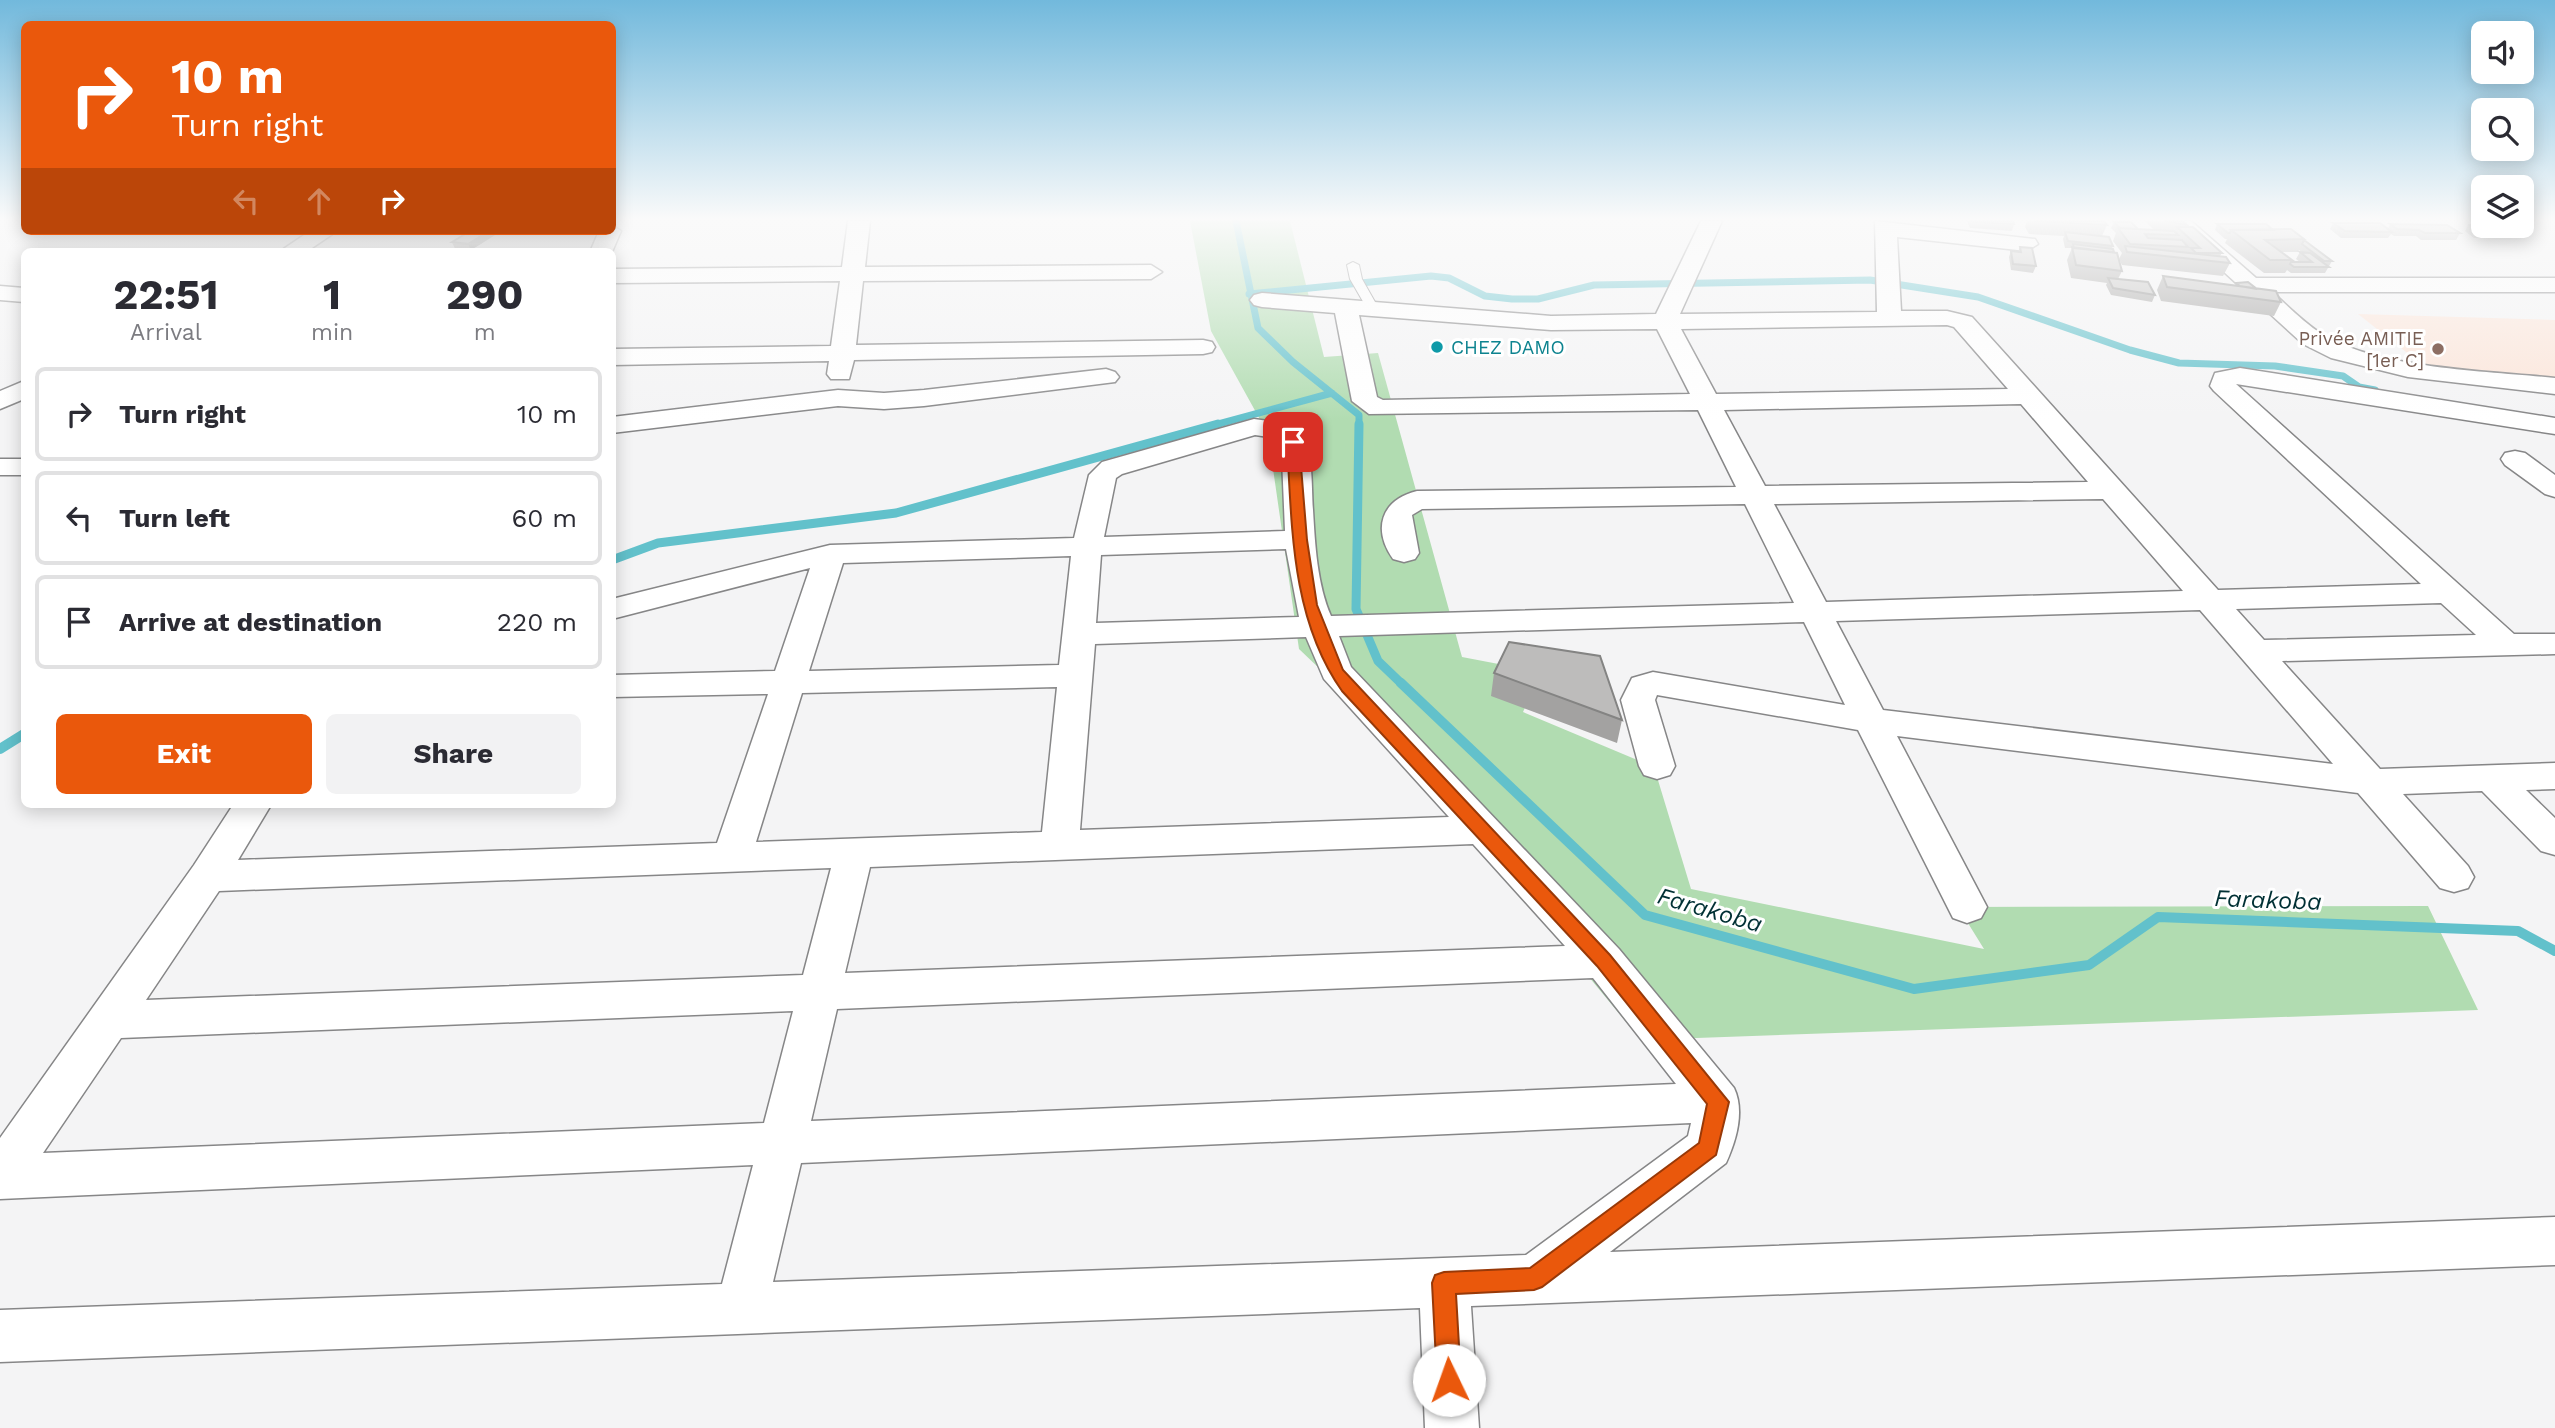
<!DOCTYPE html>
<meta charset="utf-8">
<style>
body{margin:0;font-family:"Work Sans",sans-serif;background:#f2f2f3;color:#2b2b33;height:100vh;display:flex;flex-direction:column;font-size:26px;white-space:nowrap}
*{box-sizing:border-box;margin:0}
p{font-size:23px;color:#7c7c81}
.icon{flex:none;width:38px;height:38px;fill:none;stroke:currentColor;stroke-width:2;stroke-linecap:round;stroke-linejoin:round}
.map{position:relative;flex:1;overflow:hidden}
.side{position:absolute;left:21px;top:248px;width:595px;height:560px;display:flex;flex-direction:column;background:#fff;border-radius:10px;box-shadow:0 4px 18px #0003}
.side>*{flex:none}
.top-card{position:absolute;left:21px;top:21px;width:595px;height:214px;border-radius:10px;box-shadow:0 4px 18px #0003;background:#ea580c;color:#fff;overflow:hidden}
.tools{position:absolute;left:2471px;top:21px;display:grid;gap:14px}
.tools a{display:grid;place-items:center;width:63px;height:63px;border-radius:10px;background:#fff;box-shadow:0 4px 18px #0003;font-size:35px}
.pin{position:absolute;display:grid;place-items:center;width:60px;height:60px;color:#fff;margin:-30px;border-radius:14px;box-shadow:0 4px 10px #0006}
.me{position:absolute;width:77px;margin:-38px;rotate:357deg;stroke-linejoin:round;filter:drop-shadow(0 0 5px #0008)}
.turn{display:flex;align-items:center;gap:24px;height:147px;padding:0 35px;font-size:32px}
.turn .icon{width:91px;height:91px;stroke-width:2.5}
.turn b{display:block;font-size:49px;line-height:60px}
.lanes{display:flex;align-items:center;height:66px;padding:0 35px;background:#0003;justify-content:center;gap:35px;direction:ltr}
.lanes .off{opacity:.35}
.eta{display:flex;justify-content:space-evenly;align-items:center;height:119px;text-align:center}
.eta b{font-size:42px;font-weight:700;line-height:49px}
.button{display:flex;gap:14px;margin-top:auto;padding:14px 35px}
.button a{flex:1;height:80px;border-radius:10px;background:#ea580c;color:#fff;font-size:28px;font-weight:700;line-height:80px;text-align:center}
.button a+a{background:#f2f2f3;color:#2b2b33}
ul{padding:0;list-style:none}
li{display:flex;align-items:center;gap:21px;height:94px;margin:0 14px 10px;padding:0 21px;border:4px solid #e1e1e2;border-radius:10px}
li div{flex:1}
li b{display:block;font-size:26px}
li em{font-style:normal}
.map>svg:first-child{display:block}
.education{fill:#fce5d9}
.green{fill:#b1dcb1}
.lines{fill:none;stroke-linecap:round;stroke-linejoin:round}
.stream-far2{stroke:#62c1cb;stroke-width:7}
.stream-far1{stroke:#62c1cb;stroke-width:9}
.stream{stroke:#62c1cb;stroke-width:10}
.service-casing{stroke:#868687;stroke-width:2}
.minor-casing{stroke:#868687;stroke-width:3}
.service{fill:#fff;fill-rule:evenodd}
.minor{fill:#fff;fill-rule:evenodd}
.wall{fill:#a3a2a1;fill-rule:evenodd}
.shaded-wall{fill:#848483}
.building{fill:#bdbcbb;stroke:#848483;stroke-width:2}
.route{fill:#ea580c;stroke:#983908;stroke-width:2}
.culture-dot{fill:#0f9aa8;stroke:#fff;stroke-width:2.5}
.education-dot{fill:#8d6e63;stroke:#fff;stroke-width:2.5}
.labels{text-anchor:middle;stroke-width:6;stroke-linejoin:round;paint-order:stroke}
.far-education-label{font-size:19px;fill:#785e54;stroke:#fff;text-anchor:end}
.far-culture-label{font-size:19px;fill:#0d838f;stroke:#fff;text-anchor:start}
.water-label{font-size:24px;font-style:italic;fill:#003034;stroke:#fff}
</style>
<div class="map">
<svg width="2555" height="1428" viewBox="0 0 2555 1428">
<rect width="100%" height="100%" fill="#f4f4f5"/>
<path class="education" d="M2358,314L2555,320V385L2425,367Z"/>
<path class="green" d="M1190,221H1290L1324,357L1378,353L1462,657L1541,672L1523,712L1654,767L1691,889L1984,949L1958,907L2428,906L2478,1010L1641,1040L1388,734L1299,649L1268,434L1211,331Z"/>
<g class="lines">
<path class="stream-far2" d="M1236,221L1258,328L1293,362L1359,415V426
M1249,294L1431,276L1449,278L1485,296L1512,299H1538L1594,285L1870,280L1978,297L2130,350L2179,363L2275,366L2343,376L2359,387L2375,390
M1211,426L1332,393"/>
<path class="stream-far1" d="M1359,424L1356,609L1378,661L1403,685
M612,560L658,543L896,513L1218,424"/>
<path class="stream" d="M1401,683L1645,915L1914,989L2089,965L2158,917L2518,931L2555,951
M0,749L24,734"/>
<g class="service-casing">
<path id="service" d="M1353,262L1359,265L1362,279L1379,309L1377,312H1369L1350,279L1347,265Z"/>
</g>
<g class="minor-casing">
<path id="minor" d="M848,221H870L865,267L1151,265L1162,272L1151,279L863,281L856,345L1203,340L1212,342L1215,347L1212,352L1203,354L854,360L849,379H831L827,374L829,361L612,365V349L831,346L840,281L612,283V269L842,267Z
M1701,221H1722L1680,314L1877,312L1875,221L2035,239L2038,244L2027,251L1897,237L1901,311H1947L1972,317L2218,590L2421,584L2214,391L2210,386L2215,373L2240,368L2555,418V434L2236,384L2514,634H2555V654L2282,661L2380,769L2555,763V789L2526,790L2555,818V855L2541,851L2482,791L2403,794L2468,866L2474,877L2468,888L2454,892L2440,888L2358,793L1897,736L1987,907L1981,918L1967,923L1953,918L1858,730L1657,695L1655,700L1675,766L1670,775L1657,779L1644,775L1639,766L1621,700L1632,678L1653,672L1845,705L1804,622L1339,636L1351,667L1619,949L1734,1088C1745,1111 1736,1141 1726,1163L1610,1252L2555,1217V1265L1471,1306L1479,1428H1425L1420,1308L0,1362V1310L722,1284L753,1165L0,1199V1138L194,865L233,805H271L238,860L717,843L768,694L612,697V675L775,671L810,568L612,619V599L830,545L1074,538L1089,475L1102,462L1254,419L1298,425C1314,449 1311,482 1313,510C1315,544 1317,584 1331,616L1794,603L1745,504L1422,509L1412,515L1419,553L1415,559L1404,562L1393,559C1372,529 1381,500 1417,491L1736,487L1698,410L1369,414L1352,401L1335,313L1262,307L1254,305L1250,300L1254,295L1262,293L1551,316L1656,314ZM1359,315L1551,330L1657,329L1690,394L1383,400L1377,397ZM1947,325L1954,327L2008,389L1716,394L1681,329ZM2021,404L2088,482L1765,486L1724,410ZM1255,435L1276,438L1282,458L1285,531L1104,537L1116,478L1122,474ZM2103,499L2183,591L1826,602L1774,504ZM1286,549L1299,617L1096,623L1101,555ZM1071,556L1059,665L809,671L843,563ZM2441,603L2476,635L2264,640L2236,609ZM2200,610L2333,764L1883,710L1836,621ZM1306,637L1324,679L1449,817L1080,830L1095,644ZM1057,687L1042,832L756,842L802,693ZM1473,844L1565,946L845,973L870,867ZM831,868L803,975L146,1000L219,891ZM1593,978L1676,1084L811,1121L837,1009ZM793,1011L764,1123L43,1153L121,1038ZM1691,1123L1688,1136L1526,1255L773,1282L801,1163Z
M2168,221H2191L2256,278H2555V292H2272C2288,306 2304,323 2322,334C2377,369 2489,371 2555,378V394L2408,377L2331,358L2303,344Z
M612,225L621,231L612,252H590L599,231H612Z
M310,231H337L306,252H279Z
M0,286L24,288V302L0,300Z
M1106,369L1115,372L1119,377L1115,382L924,406L884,409L838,406L612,433V417L838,390L884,393L924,390Z
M24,381V399L0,409V391Z
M2515,451L2525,453L2555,475V497L2545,494L2505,465L2501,459L2505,453Z
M0,459H24V475H0Z"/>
</g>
<use href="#service" class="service"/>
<use href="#minor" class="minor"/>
</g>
<path class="wall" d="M1967,221H2013L2014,224L2012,231L1970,228Z
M2027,221H2104L2107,225L2102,236L2113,246L2112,248L2122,271L2118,279L2155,295L2152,302L2111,295L2106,285L2107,283L2071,278L2067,260L2072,248H2065L2063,239L2064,236L2029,234L2025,227Z
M2145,221H2183L2187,225L2186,227L2222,253L2220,256L2230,263L2223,276L2122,265L2119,259L2122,253L2113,241L2116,233L2111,228L2114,222L2138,229L2154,230Z
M2333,223L2388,229L2390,224L2460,233L2456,240H2421L2416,236H2394L2391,234L2388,238H2341L2330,229Z
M2217,224L2273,230L2304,240L2332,261L2325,273H2291L2287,270L2285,273H2264L2225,243L2227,239H2225L2215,230ZM2299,250L2302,252H2300L2296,259L2300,262H2291L2292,260L2282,252H2298Z
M2468,225L2504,232L2500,238H2474L2465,231Z
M495,235L471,250L455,249L452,242Z
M2020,247L2036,266L2033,273L2011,270L2009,257L2011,251L2018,252Z
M2163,276L2234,286L2236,283L2281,302L2274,316L2161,301L2157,290Z
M1494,673L1622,720L1617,743L1491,696Z"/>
<path class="shaded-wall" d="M489,231H494L495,235L471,250L468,244Z"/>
<path class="building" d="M1972,221H2013L2014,224L1973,222Z
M2034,221H2104L2107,225Z
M2165,221H2183L2187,225Z
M2114,222H2131L2138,229L2120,228Z
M2333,223H2380L2392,232L2345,231Z
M2217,224H2266L2273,230H2231L2230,233H2228Z
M2390,224L2447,225L2460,233H2425L2419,230L2397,229Z
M2468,225L2495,226L2504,232L2478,231Z
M2177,227H2193L2222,253H2196L2191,248H2200Z
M2118,228L2174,231L2178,235L2145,234L2148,238L2182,240L2188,247L2130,244Z
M2291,229L2304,239L2265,240L2292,260H2270L2231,230Z
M470,231H489L468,244L452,242Z
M2065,232L2109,237L2113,246L2068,241Z
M2304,240L2332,261H2324L2302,244Z
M2073,244L2113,249L2114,252L2074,248Z
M2125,246L2226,257L2230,263L2127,252Z
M2020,247L2032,248L2036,266L2013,264L2011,251L2021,252Z
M2072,247L2117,253L2122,271L2076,265Z
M2300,252L2310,253L2329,267H2294L2290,264L2291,262H2312Z
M2163,276L2276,291L2281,302L2167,287Z
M2108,278L2148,282L2155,295L2113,288Z
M2248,282L2257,289L2240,286L2236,283Z
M1509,642L1600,656L1622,720L1494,673Z"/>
<linearGradient id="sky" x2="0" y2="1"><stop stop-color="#72b9dc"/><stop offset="0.52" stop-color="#fafafa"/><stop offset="1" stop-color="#fafafa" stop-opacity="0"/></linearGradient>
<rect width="2555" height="421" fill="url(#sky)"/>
<path class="route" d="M1293,439L1299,442L1307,540L1317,605L1343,670L1610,955L1729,1102L1716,1155L1542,1287L1534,1290L1456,1294L1461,1380L1458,1388L1449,1392L1441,1388L1437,1380L1432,1283L1435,1275L1444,1272L1530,1268L1699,1143L1707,1104L1597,966L1342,691C1291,619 1292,527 1287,442Z"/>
<circle class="culture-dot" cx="1437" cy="347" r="7"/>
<circle class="education-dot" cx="2438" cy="349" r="7"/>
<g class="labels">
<g class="far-education-label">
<text x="2424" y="345">Privée AMITIE<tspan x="2424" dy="22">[1er C]</tspan></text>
</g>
<g class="far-culture-label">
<text x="1451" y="354">CHEZ DAMO</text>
</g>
<g class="water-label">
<text transform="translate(2268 900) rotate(2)" y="8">Farakoba</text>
<text transform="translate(1710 910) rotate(16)" y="8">Farakoba</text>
</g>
</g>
</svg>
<div class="tools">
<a><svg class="icon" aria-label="sound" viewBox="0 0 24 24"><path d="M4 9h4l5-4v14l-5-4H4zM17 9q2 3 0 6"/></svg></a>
<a><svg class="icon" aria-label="search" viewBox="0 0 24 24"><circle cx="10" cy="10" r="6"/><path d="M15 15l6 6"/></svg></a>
<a><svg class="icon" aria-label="layers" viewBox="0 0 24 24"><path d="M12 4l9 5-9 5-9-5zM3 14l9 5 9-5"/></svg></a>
</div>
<div class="pin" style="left:1293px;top:442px;background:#d93025"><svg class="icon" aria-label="arrive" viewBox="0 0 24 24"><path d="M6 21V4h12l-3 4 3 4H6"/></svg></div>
<svg class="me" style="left:1449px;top:1380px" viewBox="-20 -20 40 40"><circle r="19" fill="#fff"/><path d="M0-13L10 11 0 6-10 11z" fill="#ea580c"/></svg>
<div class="top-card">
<div class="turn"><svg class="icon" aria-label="right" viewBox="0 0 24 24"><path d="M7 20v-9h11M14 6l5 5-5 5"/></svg><div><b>10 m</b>Turn right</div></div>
<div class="lanes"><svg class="icon off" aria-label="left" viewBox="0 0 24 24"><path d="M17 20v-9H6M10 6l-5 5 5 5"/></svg><svg class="icon off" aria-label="ahead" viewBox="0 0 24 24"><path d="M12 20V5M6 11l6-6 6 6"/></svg><svg class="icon" aria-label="right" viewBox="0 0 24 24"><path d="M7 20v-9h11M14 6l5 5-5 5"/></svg></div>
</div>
<section class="side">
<div class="eta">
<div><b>22:51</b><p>Arrival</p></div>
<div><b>1</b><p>min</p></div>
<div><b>290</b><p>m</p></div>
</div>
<ul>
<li><svg class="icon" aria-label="right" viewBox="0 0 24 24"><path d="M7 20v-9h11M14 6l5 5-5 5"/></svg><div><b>Turn right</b></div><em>10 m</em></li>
<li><svg class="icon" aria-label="left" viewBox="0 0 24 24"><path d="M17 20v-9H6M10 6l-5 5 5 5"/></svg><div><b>Turn left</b></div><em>60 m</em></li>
<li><svg class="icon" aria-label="arrive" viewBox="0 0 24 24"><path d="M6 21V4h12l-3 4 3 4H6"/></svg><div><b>Arrive at destination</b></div><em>220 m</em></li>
</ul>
<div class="button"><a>Exit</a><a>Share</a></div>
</section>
</div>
